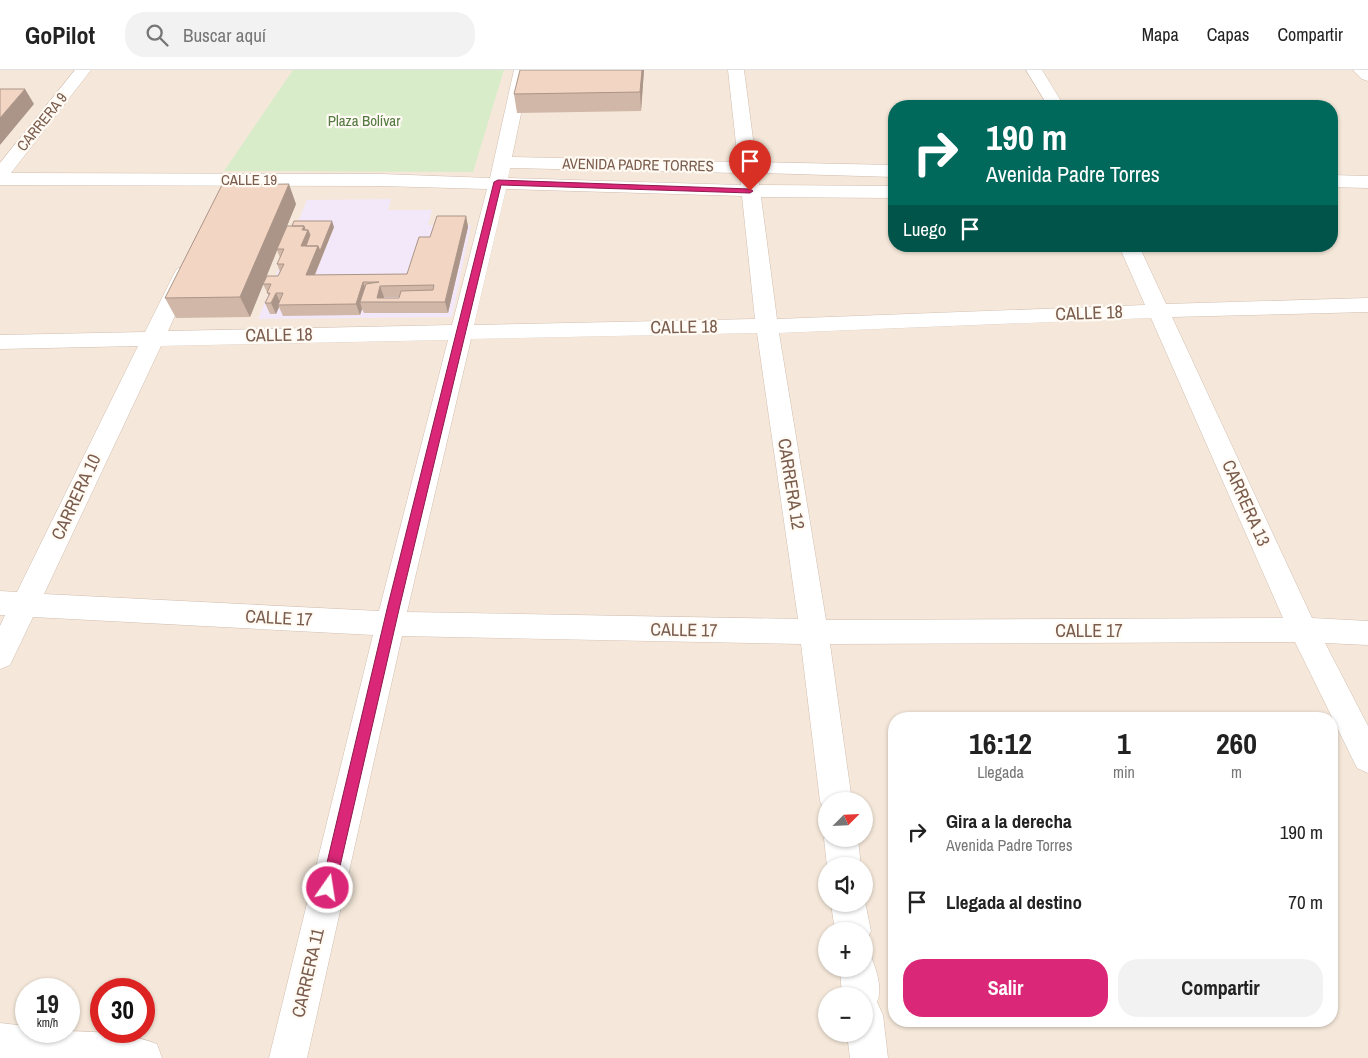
<!DOCTYPE html>
<html lang="es">
<meta charset="utf-8">
<style>
body{margin:0;font-family:"Archivo Narrow",sans-serif;background:#f2f2f2;color:#222;height:100vh;display:flex;flex-direction:column;font-size:19px;white-space:nowrap}
*{box-sizing:border-box;margin:0}
p{font-size:16px;color:#767676}
.icon{flex:none;width:28px;height:28px;fill:none;stroke:currentColor;stroke-width:2;stroke-linecap:round;stroke-linejoin:round}
.map{position:relative;flex:1;overflow:hidden}
.side{position:absolute;left:888px;top:642px;width:450px;height:315px;display:flex;flex-direction:column;background:#fff;border-radius:20px;box-shadow:0 1px 4px #0004}
.side>*{flex:none}
.top-card{position:absolute;left:888px;top:30px;width:450px;height:152px;border-radius:20px;box-shadow:0 1px 4px #0004;background:#00695c;color:#fff;overflow:hidden}
.needle{width:32px;rotate:66deg}
.buttons{position:absolute;left:818px;top:722px;display:grid;gap:10px}
.buttons a{display:grid;place-items:center;width:55px;height:55px;border-radius:50%;background:#fff;box-shadow:0 1px 4px #0004;font-size:25px}
.speed{position:absolute;left:15px;top:908px;display:flex;gap:10px;font-size:25px;font-weight:700;text-align:center}
.speed>*{display:grid;place-content:center;width:65px;height:65px;border-radius:50%;background:#fff;box-shadow:0 1px 4px #0004;line-height:1}
.speed small{font-size:12px;font-weight:400}
.speed .limit{border:8px solid #d22;background:#fff;color:#111}
.pin{position:absolute;display:grid;place-items:center;width:42px;height:42px;color:#fff;margin:-51px -21px;border-radius:50% 50% 50% 0;rotate:-45deg;box-shadow:0 0 5px #0007}
.pin .icon{rotate:45deg}
.me{position:absolute;width:55px;margin:-28px;rotate:13deg;stroke-linejoin:round;filter:drop-shadow(0 0 4px #0008)}
.turn{display:flex;align-items:center;gap:18px;height:105px;padding:0 15px;font-size:22px}
.turn .icon{width:65px;height:65px;stroke-width:2.5}
.turn b{display:block;font-size:35px;line-height:42px}
.then{display:flex;align-items:center;height:48px;padding:0 15px;background:#0003;gap:10px;font-size:19px}
.eta{display:flex;justify-content:space-evenly;align-items:center;height:85px;text-align:center}
.eta b{font-size:30px;font-weight:700;line-height:35px}
.cta{display:flex;gap:10px;margin-top:auto;padding:10px 15px}
.cta a{flex:1;height:58px;border-radius:20px;background:#db2777;color:#fff;font-size:20px;font-weight:700;line-height:58px;text-align:center}
.cta a+a{background:#f2f2f2;color:#222}
ul{padding:0;list-style:none}
li{display:flex;align-items:center;gap:15px;height:70px;padding:0 15px}
li div{flex:1}
li b{display:block;font-size:19px}
li em{font-style:normal}
header{display:flex;align-items:center;gap:30px;box-sizing:border-box;height:70px;padding:0 25px;background:#fff;border-bottom:1px solid #e0e0e0}
header strong{font-size:24px}
nav{display:flex;gap:28px;margin-inline-start:auto;font-size:18px}
.search{width:350px;height:45px;background:#f2f2f2;display:flex;align-items:center;gap:12px;box-sizing:border-box;padding:0 18px;border-radius:20px;color:#767676;font-size:19px}
.map>svg:first-child{display:block}
.residential{fill:#f5e8da;fill-rule:evenodd}
.education{fill:#f3e8fa}
.green{fill:#d8ecc9}
.lines{fill:none;stroke-linecap:round;stroke-linejoin:round}
.minor-casing{stroke:#d1beb0;stroke-width:1}
.minor{fill:#fff;fill-rule:evenodd}
.wall{fill:#d1b7a8;fill-rule:evenodd}
.shaded-wall{fill:#aa9588}
.building{fill:#f3d5c3;stroke:#aa9588;fill-rule:evenodd}
.route{fill:#db2777;stroke:#8e194d}
.labels{text-anchor:middle;stroke-width:4.5;stroke-linejoin:round;paint-order:stroke}
.far-park-label{font-size:15px;fill:#537a41;stroke:#fffaf3}
.far-street-label{font-size:15px;fill:#7a5c4d;stroke:#fffaf3}
.street-label{font-size:18px;fill:#7a5c4d;stroke:#fffaf3}
</style>
<header>
<strong>GoPilot</strong>
<div class="search"><svg class="icon" aria-label="search" viewBox="0 0 24 24"><circle cx="10" cy="10" r="6"/><path d="M15 15l6 6"/></svg>Buscar aquí</div>
<nav><a>Mapa</a><a>Capas</a><a>Compartir</a></nav>
</header>
<div class="map">
<svg width="1368" height="988" viewBox="0 0 1368 988">
<rect width="100%" height="100%" fill="#fdf6ec"/>
<path class="residential" d="M0,0H1368V988H0ZM894,36H1331V176H894ZM894,649H1331V951H894ZM826,731H864V769H826ZM826,796H864V834H826ZM826,861H864V899H826ZM26,919H69V961H26ZM101,919H144V961H101ZM826,926H864V964H826Z"/>
<path class="education" d="M391,129L388,140H432L428,155H471L452,247L258,249L307,130Z"/>
<path class="green" d="M293,0H504L473,102L224,101Z"/>
<g class="lines">
<g class="minor-casing">
<path id="minor" d="M75,0H91L11,103L381,104L490,108L514,0H530L512,87L738,92L728,0H744L756,92L894,95V107L758,103L759,115L894,116V128L761,127L777,249L1145,235L1119,176H1139L1166,234L1368,228V242L1172,247L1312,548L1368,551V575L1325,573L1368,656V703L1357,698L1295,572L830,574L852,731H826V743L820,731L801,574L402,566L307,988H269L373,565L33,547L10,595L0,599V556L5,545H0V521L17,522L138,276L0,279V265L145,262L175,202L178,198L185,196L192,198L195,202L168,261L452,255L487,119L381,116L0,115V93ZM510,98L739,103L741,115L508,108ZM506,119L742,126L755,249L474,255ZM1151,248L1283,548L826,550L779,263ZM757,263L798,549L407,542L471,269ZM448,270L379,541L44,524L161,276Z
M1026,0H1042L1064,36H1048Z
M1353,0H1368V11L1362,9Z
M1331,105L1368,106V118L1331,117Z
M826,764V769H858L861,796H827L824,769Z
M864,827L871,861L864,875V861H835L831,834H864Z
M864,883L871,886C876,899 883,918 877,932L883,945L888,988H850L847,964H864V926H842L840,899H864Z
M0,953L26,956V961C66,961 120,959 157,974L162,988H0Z"/>
</g>
<use href="#minor" class="minor"/>
</g>
<path class="wall" d="M644,0L641,41L517,43L514,24Z
M296,134L284,163L334,157L315,205L407,204L430,167L466,146L468,157L448,243H364L362,239L360,245L283,246L279,237L276,244H270L265,233L269,226L263,214L250,247L176,248L165,228ZM277,180L280,188L277,194L280,202L278,206L264,212ZM384,227H400L399,228H383Z"/>
<path class="shaded-wall" d="M642,0H644L641,41L640,22Z
M25,19L34,34L0,75V48Z
M289,114L296,134L250,247L240,227Z
M466,146L468,157L448,243L445,232Z
M332,151L334,157L310,216L306,205L318,176Z
M304,156L308,160L312,171L308,181L301,176L302,160Z
M363,212L367,223L360,232L362,239L360,245L356,234Z
M380,216L384,227L382,232L377,228Z
M276,223L281,234L278,235L279,237L276,244L271,233Z"/>
<path class="building" d="M520,0H642L640,22L514,24Z
M0,19H25L0,48Z
M289,114L240,227L165,228L222,115Z
M437,146H466L445,232H360L366,214L379,212H363L356,234L278,235L283,223H276L271,233H265L270,223H267L271,214H263L267,206H278L284,194H277L284,179H277L287,156H304L302,160H308L301,176H318L306,205L407,204L419,167H430ZM434,215L433,220L401,221L399,228H377L380,216Z
M294,151H332L320,181L318,176H306L310,165L308,160H305L304,156H292Z"/>
<path class="route" d="M498,110L750,119L753,121L750,123L501,115L400,535L335,818L333,823L328,825L323,823L321,818L388,535L494,112Z"/>
<g class="labels">
<g class="far-park-label">
<text x="364" y="56">Plaza Bolívar</text>
</g>
<g class="far-street-label">
<text transform="translate(42 52) rotate(-51)" y="5">CARRERA 9</text>
<text transform="translate(638 95) rotate(1)" y="5">AVENIDA PADRE TORRES</text>
<text x="249" y="115">CALLE 19</text>
</g>
<g class="street-label">
<text transform="translate(1089 243) rotate(-2)" y="6">CALLE 18</text>
<text transform="translate(684 257) rotate(-1)" y="6">CALLE 18</text>
<text transform="translate(279 265) rotate(-1)" y="6">CALLE 18</text>
<text transform="translate(791 414) rotate(81)" y="6">CARRERA 12</text>
<text transform="translate(76 427) rotate(-65)" y="6">CARRERA 10</text>
<text transform="translate(1246 433) rotate(66)" y="6">CARRERA 13</text>
<text transform="translate(279 548) rotate(3)" y="6">CALLE 17</text>
<text transform="translate(684 560) rotate(1)" y="6">CALLE 17</text>
<text x="1089" y="567">CALLE 17</text>
<text transform="translate(308 903) rotate(-77)" y="6">CARRERA 11</text>
</g>
</g>
</svg>
<div class="buttons">
<a><svg class="needle" viewBox="-14 -14 28 28"><path d="M0-13l5 13h-10z" fill="#e53935"/><path d="M0 13l5-13h-10z" fill="#767676"/></svg></a>
<a><svg class="icon" aria-label="sound" viewBox="0 0 24 24"><path d="M4 9h4l5-4v14l-5-4H4zM17 9q2 3 0 6"/></svg></a>
<a>+</a>
<a>−</a>
</div>
<div class="speed"><div>19<small>km/h</small></div><div class="limit">30</div></div>
<div class="pin" style="left:750px;top:121px;background:#d93025"><svg class="icon" aria-label="arrive" viewBox="0 0 24 24"><path d="M6 21V4h12l-3 4 3 4H6"/></svg></div>
<svg class="me" style="left:328px;top:818px" viewBox="-20 -20 40 40"><circle r="17" fill="#db2777" stroke="#fff" stroke-width="3"/><path d="M0-11L8 9 0 5-8 9z" fill="#fff"/></svg>
<div class="top-card">
<div class="turn"><svg class="icon" aria-label="right" viewBox="0 0 24 24"><path d="M7 20v-9h11M14 6l5 5-5 5"/></svg><div><b>190 m</b>Avenida Padre Torres</div></div>
<div class="then">Luego<svg class="icon" aria-label="arrive" viewBox="0 0 24 24"><path d="M6 21V4h12l-3 4 3 4H6"/></svg></div>
</div>
<section class="side">
<div class="eta">
<div><b>16:12</b><p>Llegada</p></div>
<div><b>1</b><p>min</p></div>
<div><b>260</b><p>m</p></div>
</div>
<ul>
<li><svg class="icon" aria-label="right" viewBox="0 0 24 24"><path d="M7 20v-9h11M14 6l5 5-5 5"/></svg><div><b>Gira a la derecha</b><p>Avenida Padre Torres</p></div><em>190 m</em></li>
<li><svg class="icon" aria-label="arrive" viewBox="0 0 24 24"><path d="M6 21V4h12l-3 4 3 4H6"/></svg><div><b>Llegada al destino</b></div><em>70 m</em></li>
</ul>
<div class="cta"><a>Salir</a><a>Compartir</a></div>
</section>
</div>
